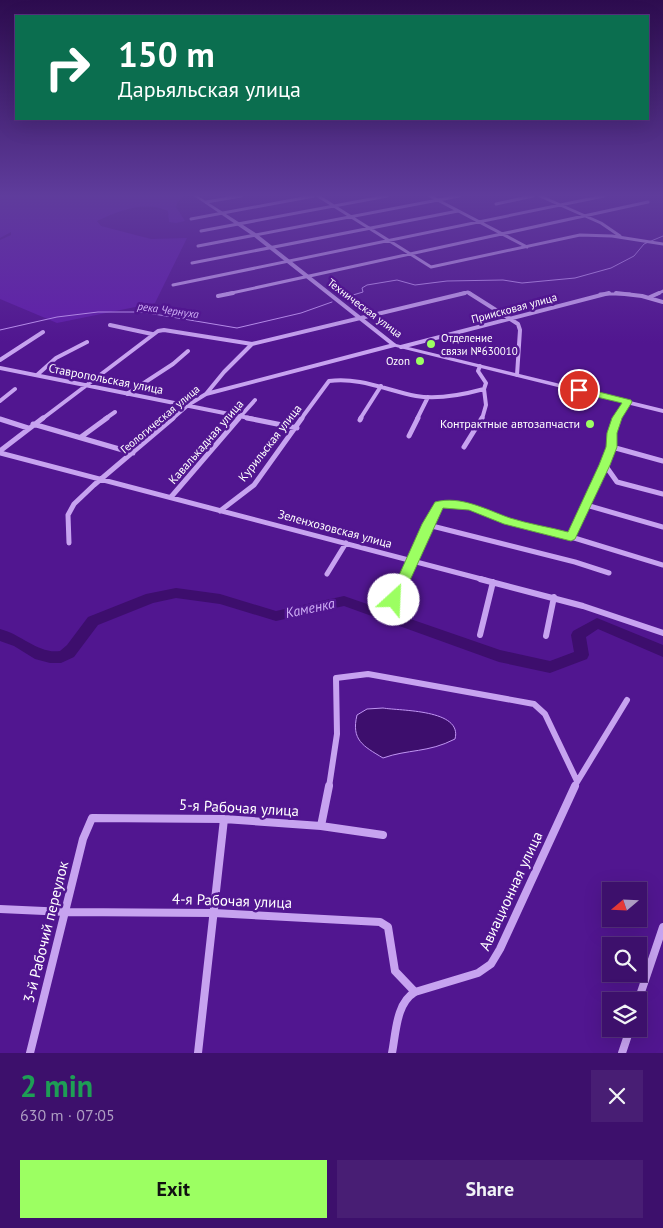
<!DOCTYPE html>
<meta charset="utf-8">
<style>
body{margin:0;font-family:"PT Sans",sans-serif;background:#481e74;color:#f1f3f6;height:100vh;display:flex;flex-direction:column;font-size:19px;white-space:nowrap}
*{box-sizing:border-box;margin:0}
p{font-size:16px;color:#ad9dc2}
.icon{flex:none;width:28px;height:28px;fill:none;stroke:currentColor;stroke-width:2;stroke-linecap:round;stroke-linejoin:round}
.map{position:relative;height:1053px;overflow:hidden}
.side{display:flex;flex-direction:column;background:#3d106c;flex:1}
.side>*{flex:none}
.top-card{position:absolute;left:15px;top:15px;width:634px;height:105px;border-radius:0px;box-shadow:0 5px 20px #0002,0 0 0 1px #56307f;background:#0b6e4f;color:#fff;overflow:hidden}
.needle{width:32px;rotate:251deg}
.controls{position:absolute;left:602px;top:882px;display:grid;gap:10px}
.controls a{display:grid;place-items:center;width:45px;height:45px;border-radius:0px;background:#3d106c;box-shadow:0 5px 20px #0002,0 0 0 1px #56307f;font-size:25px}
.pin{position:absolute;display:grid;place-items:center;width:42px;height:42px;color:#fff;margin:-21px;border:2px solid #fff;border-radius:50%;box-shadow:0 1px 5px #0007}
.me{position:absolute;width:55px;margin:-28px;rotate:25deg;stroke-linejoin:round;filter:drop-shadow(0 0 4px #0008)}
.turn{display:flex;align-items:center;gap:18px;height:105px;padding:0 20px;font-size:22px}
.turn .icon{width:65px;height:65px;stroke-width:2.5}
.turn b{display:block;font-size:35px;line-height:42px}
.round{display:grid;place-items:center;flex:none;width:52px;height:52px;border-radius:0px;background:#481e74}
.head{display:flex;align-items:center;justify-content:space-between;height:85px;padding:0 20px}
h1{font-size:30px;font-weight:700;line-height:38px;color:#1e9e55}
.primary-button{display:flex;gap:10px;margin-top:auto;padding:10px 20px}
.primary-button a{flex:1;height:58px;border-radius:0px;background:#9cff62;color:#111;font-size:20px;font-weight:700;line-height:58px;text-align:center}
.primary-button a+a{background:#481e74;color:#f1f3f6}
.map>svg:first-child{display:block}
.green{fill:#601eaa}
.water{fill:#3d0e6d;stroke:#c095f3}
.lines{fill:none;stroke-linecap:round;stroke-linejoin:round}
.stream{stroke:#c095f3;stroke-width:1}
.river{fill:#3d0e6d;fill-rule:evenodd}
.minor-far4{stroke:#c7a3f0;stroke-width:3}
.minor-far3{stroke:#c7a3f0;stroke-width:4}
.minor-far2{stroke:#c7a3f0;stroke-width:5}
.minor-far1{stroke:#c7a3f0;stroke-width:6}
.minor{stroke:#c7a3f0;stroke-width:8}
.tertiary{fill:#c7a3f0;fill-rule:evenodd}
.route{fill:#9cff62;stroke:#65a640}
.poi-dot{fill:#9cff62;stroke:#511690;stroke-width:2}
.labels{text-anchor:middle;stroke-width:5;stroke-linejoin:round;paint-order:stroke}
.far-street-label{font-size:11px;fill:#fff;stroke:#511690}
.far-water-label{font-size:11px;font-style:italic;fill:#d0aff7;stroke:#511690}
.far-poi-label{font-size:11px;fill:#fff;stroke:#511690;text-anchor:start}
.street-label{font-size:12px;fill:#fff;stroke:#511690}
.poi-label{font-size:12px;fill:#fff;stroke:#511690;text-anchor:end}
.water-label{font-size:14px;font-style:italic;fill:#d0aff7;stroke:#511690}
.near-street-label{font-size:15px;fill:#fff;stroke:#511690}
</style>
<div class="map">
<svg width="663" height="1053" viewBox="0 0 663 1053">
<rect width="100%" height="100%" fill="#511690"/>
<path class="green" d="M0,196H184L178,201L176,207L185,221L176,223L169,222L168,211C145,200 118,211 97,221L101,226L151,239L187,238L155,303L57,323L0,299V240L11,235V232L0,238Z"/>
<path class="water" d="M383,708C400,711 463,709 455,739C428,753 408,749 383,758C363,746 351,740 357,715L367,709Z"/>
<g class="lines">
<path class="stream" d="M343,298L363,292L362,288L367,285L397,280L415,285L447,281L503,280L522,283L575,278L611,268L634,256L644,244L663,236
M0,330L57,317L98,312H142L237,328L301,313L332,302"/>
<path class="river" d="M176,588L220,594L276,611L344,596L500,650L550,661L574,652L571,635L573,631L597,618L663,645V657L598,629L586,637L589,655L587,659L550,673L499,662L344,606L276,621L220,604L176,598L153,603L98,625L74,657L61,663H50L35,659L14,646L0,641V629C23,635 38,654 60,651L67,645L88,617L146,594Z"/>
<path class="minor-far4" d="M318,196L431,267L580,235L612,236L663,244
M430,196L527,247
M540,196L601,223L620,236
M206,202L241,196
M496,204L533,196
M191,219L314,196
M201,231L387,196
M198,246L459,196
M192,263L458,211
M173,285L604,196
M227,294L648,202
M460,294L468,292L471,294
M600,294H630
M657,294L663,291"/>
<path class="minor-far3" d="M469,293L518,324L520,330L517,375
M616,293L642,296L663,302
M218,296L233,293
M650,297L659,293
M110,325L152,334
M401,347L609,293
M0,360L43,332
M0,368L254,419
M37,375L56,358L87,342
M127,394L173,364L188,351
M206,394L394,345
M0,401L15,389
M42,419L158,331L164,330L252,344
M105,419L115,412
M172,419L188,405L206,394L224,372L252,344L465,293
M238,419L255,400
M301,419L329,381C360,377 386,390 416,396C438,400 462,395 484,389L486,383L478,371L480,366
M360,419L381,386
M417,419L428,397
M482,419L486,405L484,389
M617,419L628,402"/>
<path class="minor-far2" d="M247,418L297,428
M0,419L28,428
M360,420L361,418
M33,424L133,453
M409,436L418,418
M81,437L107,418
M464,447L482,418
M612,447L663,461
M0,451L43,418
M0,453L485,580
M605,465L617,482L663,494
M171,497L239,418
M586,505L663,527
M220,511L254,485L302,418
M428,525L575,562L609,573
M571,537L612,447V433L617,418
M69,543L68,515L74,504L94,485L173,418
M327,574L346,543
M403,580L439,504L471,507L508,521L571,537L663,565"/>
<path class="minor-far1" d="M480,579L583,606L663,633
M394,600L403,579
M480,635L493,582
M546,636L554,597
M329,787L337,734L336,678L368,674L534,704L545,714L577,781
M574,787L627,700"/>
<path class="minor" d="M321,826L329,786
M0,909L66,912L214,913L380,922L388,927L395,971L415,992
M638,1001L663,927
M30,1053L83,839L92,818L224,819L321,826L383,835
M198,1053L224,819
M392,1053C396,1033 396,1003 415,992L478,973L491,964L500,949L575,786
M622,1053L630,1029"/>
<path class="tertiary" d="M194,196H198L257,234L396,344L663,409V413L392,346L253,236Z"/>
</g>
<linearGradient id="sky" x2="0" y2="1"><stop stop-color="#2d0c4f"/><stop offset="0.57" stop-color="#5f3c9c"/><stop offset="1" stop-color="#5f3c9c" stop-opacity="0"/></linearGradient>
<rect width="663" height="343" fill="url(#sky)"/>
<path class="route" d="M579,387L631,400L632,402L622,418L617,433V447L610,465L575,539L571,541L504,524L469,510L443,508L401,600L399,603H390L388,600L422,524L435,502C461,495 487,510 510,518C529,524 549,527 568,532L599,465L606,447L607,433L612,418L622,403L576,392V388Z"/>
<g class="poi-dot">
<circle cx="431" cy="344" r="5"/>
<circle cx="420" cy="361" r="5"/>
<circle cx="590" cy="424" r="5"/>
</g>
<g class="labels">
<g class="far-street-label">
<text transform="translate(365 308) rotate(37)" y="4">Техническая улица</text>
<text transform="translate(514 308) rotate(-15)" y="4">Приисковая улица</text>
<text transform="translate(160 419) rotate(-40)" y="4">Геологическая улица</text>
</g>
<g class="far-water-label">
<text transform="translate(168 310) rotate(8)" y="4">река Чернуха</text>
</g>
<g class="far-poi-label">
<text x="441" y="342">Отделение<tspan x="441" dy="13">связи №630010</tspan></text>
<text x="410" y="365" text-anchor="end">Ozon</text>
</g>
<g class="street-label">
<text transform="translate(106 379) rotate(11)" y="4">Ставропольская улица</text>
<text transform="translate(206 442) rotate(-49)" y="4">Кавалькадная улица</text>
<text transform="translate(270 443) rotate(-52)" y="4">Курильская улица</text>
<text transform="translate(335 529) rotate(15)" y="4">Зеленхозовская улица</text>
</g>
<g class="poi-label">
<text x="580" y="428">Контрактные автозапчасти</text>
</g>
<g class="water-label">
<text transform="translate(310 608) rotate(-12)" y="5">Каменка</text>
</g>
<g class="near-street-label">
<text transform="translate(239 808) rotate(3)" y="5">5-я Рабочая улица</text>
<text transform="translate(511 891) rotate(-65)" y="5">Авиационная улица</text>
<text transform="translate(232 901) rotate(2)" y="5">4-я Рабочая улица</text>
<text transform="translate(46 932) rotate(-76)" y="5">3-й Рабочий переулок</text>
</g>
</g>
</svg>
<div class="controls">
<a><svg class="needle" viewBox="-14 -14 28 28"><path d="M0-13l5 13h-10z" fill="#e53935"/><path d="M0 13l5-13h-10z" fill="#ad9dc2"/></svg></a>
<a><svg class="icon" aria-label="search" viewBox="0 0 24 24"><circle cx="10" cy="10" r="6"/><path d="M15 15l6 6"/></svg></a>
<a><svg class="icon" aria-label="layers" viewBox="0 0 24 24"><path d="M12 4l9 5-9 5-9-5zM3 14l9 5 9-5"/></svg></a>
</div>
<div class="pin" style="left:579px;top:390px;background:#d93025"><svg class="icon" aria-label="arrive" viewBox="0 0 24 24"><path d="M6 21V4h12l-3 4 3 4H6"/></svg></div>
<svg class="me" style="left:394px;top:600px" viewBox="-20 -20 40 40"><circle r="19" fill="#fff"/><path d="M0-13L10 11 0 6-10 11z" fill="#9cff62"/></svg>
<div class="top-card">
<div class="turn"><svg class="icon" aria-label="right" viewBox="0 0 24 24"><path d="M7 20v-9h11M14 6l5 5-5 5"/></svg><div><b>150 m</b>Дарьяльская улица</div></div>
</div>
</div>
<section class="side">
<div class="head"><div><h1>2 min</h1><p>630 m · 07:05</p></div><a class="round"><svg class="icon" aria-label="close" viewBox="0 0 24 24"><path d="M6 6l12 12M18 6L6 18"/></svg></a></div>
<div class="primary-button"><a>Exit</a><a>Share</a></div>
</section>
